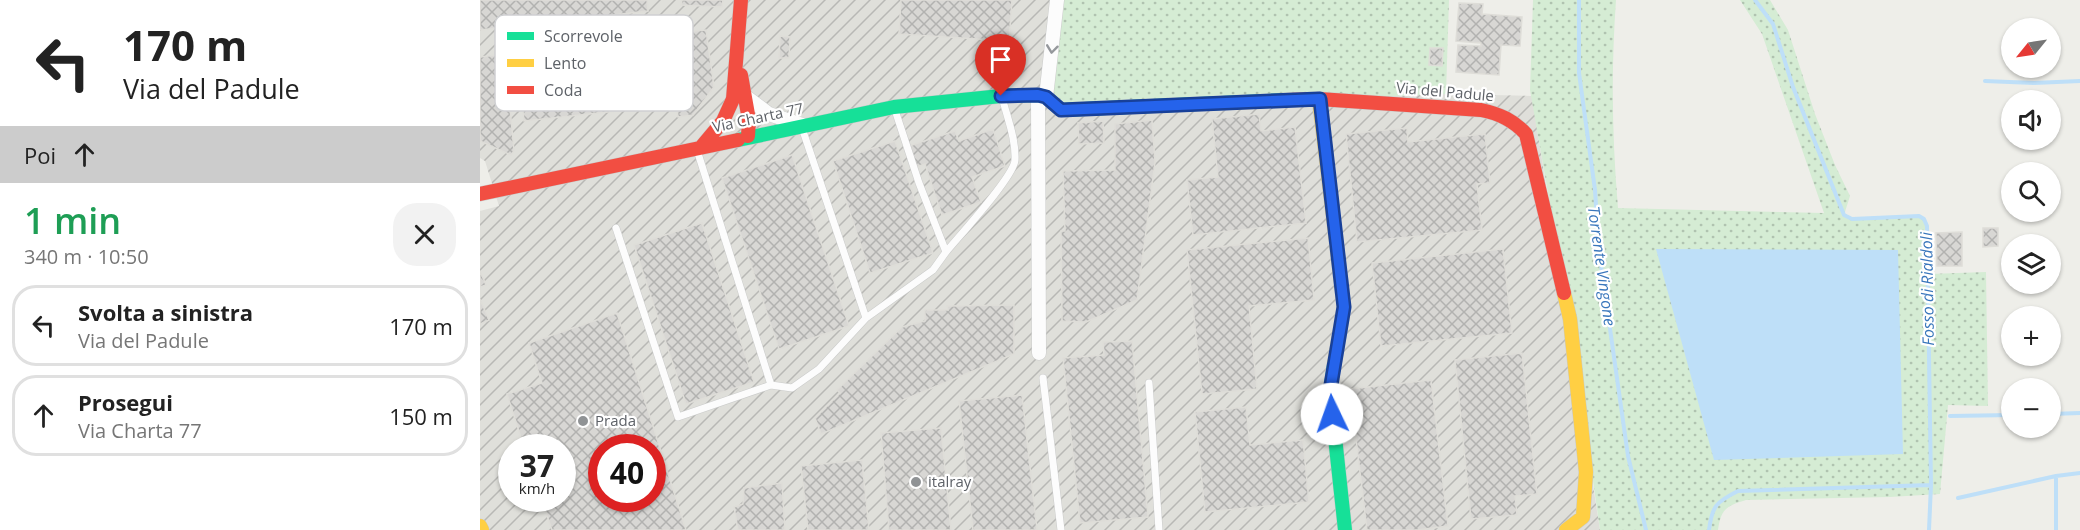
<!DOCTYPE html>
<html lang="it">
<meta charset="utf-8">
<style>
body{margin:0;font-family:"Open Sans",sans-serif;background:#f2f2f2;color:#222;height:100vh;display:flex;flex-direction:column;font-size:22px;white-space:nowrap}
*{box-sizing:border-box;margin:0}
p{font-size:20px;color:#767676}
.icon{flex:none;width:33px;height:33px;fill:none;stroke:currentColor;stroke-width:2;stroke-linecap:round;stroke-linejoin:round}
.map{position:relative;flex:1;overflow:hidden}
.side{display:flex;flex-direction:column;background:#fff;width:480px}
.side>*{flex:none}
.banner{background:#fff;color:#222;overflow:hidden}
.needle{width:39px;rotate:240deg}
.tools{position:absolute;left:1521px;top:18px;display:grid;gap:12px}
.tools a{display:grid;place-items:center;width:60px;height:60px;border-radius:50%;background:#fff;box-shadow:0 2px 4px #0004;font-size:30px}
.speed{position:absolute;left:18px;top:434px;display:flex;gap:12px;font-size:30px;font-weight:700;text-align:center}
.speed>*{display:grid;place-content:center;width:78px;height:78px;border-radius:50%;background:#fff;box-shadow:0 2px 4px #0004;line-height:1}
.speed small{font-size:15px;font-weight:400}
.speed .limit{border:9px solid #d22;background:#fff;color:#111}
.pin{position:absolute;display:grid;place-items:center;width:51px;height:51px;color:#fff;margin:-62px -26px;border-radius:50% 50% 50% 0;rotate:-45deg;box-shadow:0 0 6px #0007}
.pin .icon{rotate:45deg}
.me{position:absolute;width:66px;margin:-33px;rotate:357deg;stroke-linejoin:round;filter:drop-shadow(0 0 4px #0008)}
.turn{display:flex;align-items:center;gap:21px;height:126px;padding:0 24px;font-size:27px}
.turn .icon{width:78px;height:78px;stroke-width:2.5}
.turn b{display:block;font-size:42px;line-height:51px}
.then{display:flex;align-items:center;height:57px;padding:0 24px;background:#0003;gap:12px;font-size:22px}
.round{display:grid;place-items:center;flex:none;width:63px;height:63px;border-radius:24px;background:#f2f2f2}
.headline{display:flex;align-items:center;justify-content:space-between;height:102px;padding:0 24px}
h1{font-size:36px;font-weight:600;line-height:45px;color:#1e9e55}
ul{padding:0;list-style:none}
li{display:flex;align-items:center;gap:18px;height:81px;margin:0 12px 9px;padding:0 12px;border:3px solid #e0e0e0;border-radius:24px}
li div{flex:1}
li b{display:block;font-size:22px}
li em{font-style:normal}
main{display:flex;flex:1;min-height:0}
.map>svg:first-child{display:block}
.industrial{fill:url(#industrial-furrows);fill-rule:evenodd}
.grass{fill:url(#grass-dots)}
.water{fill:#bedff8}
.lines{fill:none;stroke-linecap:round;stroke-linejoin:round}
.stream{stroke:#bedff8;stroke-width:4}
.building{fill:url(#building-cross-hatch);stroke:#deddd8;stroke-width:1.5;fill-rule:evenodd}
.lane-casing{stroke:#cbcccb;stroke-width:8}
.street-casing{stroke:#cbcccb;stroke-width:15}
.fast-casing{stroke:#cacbca;stroke-width:15}
.slow-casing{stroke:#cacbca;stroke-width:15}
.jam-casing{stroke:#cacbca;stroke-width:15}
.lane{stroke:#fcfcfc;stroke-width:7}
.street{stroke:#fcfcfc;stroke-width:14}
.fast{stroke:#16e098;stroke-width:14}
.slow{stroke:#ffcf43;stroke-width:14}
.jam{stroke:#f24e42;stroke-width:14}
.oneway{stroke:#95989c}
.route-casing{stroke:#184099;stroke-width:15}
.route{stroke:#2563eb;stroke-width:10}
.poi-dot{fill:#909395;stroke:#fff;stroke-width:2}
.labels{text-anchor:middle;stroke-width:4.5;stroke-linejoin:round;paint-order:stroke}
.street-label{font-size:15px;fill:#5e6268;stroke:#fff}
.poi-label{font-size:15px;fill:#5e6268;stroke:#fff;text-anchor:start}
.water-label{font-size:16px;font-style:italic;fill:#3a77bc;stroke:#fff}
.key{fill:#fff;stroke:#cfd0d2;stroke-width:1.5}
.key-label{font-size:16px;fill:#5e6268}
</style>
<main>
<section class="side">
<div class="banner">
<div class="turn"><svg class="icon" aria-label="left" viewBox="0 0 24 24"><path d="M17 20v-9H6M10 6l-5 5 5 5"/></svg><div><b>170 m</b>Via del Padule</div></div>
<div class="then">Poi<svg class="icon" aria-label="ahead" viewBox="0 0 24 24"><path d="M12 20V5M6 11l6-6 6 6"/></svg></div>
</div>
<div class="headline"><div><h1>1 min</h1><p>340 m · 10:50</p></div><a class="round"><svg class="icon" aria-label="close" viewBox="0 0 24 24"><path d="M6 6l12 12M18 6L6 18"/></svg></a></div>
<ul>
<li><svg class="icon" aria-label="left" viewBox="0 0 24 24"><path d="M17 20v-9H6M10 6l-5 5 5 5"/></svg><div><b>Svolta a sinistra</b><p>Via del Padule</p></div><em>170 m</em></li>
<li><svg class="icon" aria-label="ahead" viewBox="0 0 24 24"><path d="M12 20V5M6 11l6-6 6 6"/></svg><div><b>Prosegui</b><p>Via Charta 77</p></div><em>150 m</em></li>
</ul>
</section>
<div class="map">
<svg width="1600" height="530" viewBox="0 0 1600 530">
<defs>
<pattern id="industrial-furrows" width="10" height="10" patternUnits="userSpaceOnUse" patternTransform="scale(1.5)"><rect width="10" height="10" fill="#dfdfda"/><path d="M-1 1l2-2M0 10L10 0M9 11l2-2" fill="none" stroke="#b8b8b5"/></pattern>
<pattern id="grass-dots" width="8" height="8" patternUnits="userSpaceOnUse" patternTransform="scale(1.5)"><rect width="8" height="8" fill="#d5ecd4"/><path d="M2 2h.1M6 6h.1" fill="none" stroke="#b0c3b0" stroke-width="1.8" stroke-linecap="round"/></pattern>
<pattern id="building-cross-hatch" width="8" height="8" patternUnits="userSpaceOnUse" patternTransform="scale(1.5)"><rect width="8" height="8" fill="#d8d7d4"/><path d="M0 0l8 8M0 8l8-8" fill="none" stroke="#b2b2b0"/></pattern>
</defs>
<rect width="100%" height="100%" fill="#eeeee9"/>
<path class="industrial" d="M0,0H572L581,110L966,94L1052,96L1120,530H0V211L19,206L5,161L0,158ZM32,447H82V498H32ZM122,447H172V498H122Z"/>
<path class="grass" d="M577,0H969L966,94L581,110L566,97Z
M1053,0H1136C1131,71 1132,137 1138,208L1344,213L1282,34L1260,0H1290L1308,30L1335,114L1355,165L1370,196L1364,215L1372,219L1439,216L1444,219L1447,226L1449,274L1506,272L1508,406L1468,405L1460,494L1410,497L1266,500C1246,506 1241,509 1238,530H1120L1090,319L1050,90Z"/>
<path class="water" d="M1176,249L1418,250L1423,454L1234,460Z"/>
<g class="lines">
<path class="stream" d="M1099,0V73L1115,190L1119,251L1148,456L1166,530
M1275,0L1293,24L1313,87L1364,215L1372,219L1439,216L1444,219L1447,226L1451,485L1449,530
M1505,81L1554,83L1600,81
M1570,414L1600,413
M1470,416L1532,415
M1576,476V530
M1478,498L1576,476L1600,473
M1229,530C1232,506 1236,502 1258,491L1451,485"/>
</g>
<path class="building" d="M0,0H167L168,11L0,30Z
M202,0H243L242,7L201,5Z
M421,0H532L529,41L419,34Z
M979,3L1003,4L1002,14L1042,17L1040,46L1021,45L1019,75L976,72L978,45L1001,46V43L976,41Z
M226,30L234,87L213,115L198,117L188,33Z
M300,36L310,37L309,58H299Z
M167,41L174,107L44,121L37,54Z
M950,48H963L962,66L949,65Z
M25,54L34,151L31,155L0,141V57Z
M779,114L781,131L815,127L826,223L713,235L707,180L738,177L732,119Z
M672,120L675,162L657,300L606,322L582,321L581,231H585L583,171L635,170V124Z
M623,121L624,143L599,144L598,123Z
M927,128L928,142L1005,134L1010,183L997,184L1002,230L877,242L866,134Z
M513,129L525,166L492,177L501,202L462,215L445,164L436,167L429,146L475,131L479,141Z
M415,141L453,253L390,273L353,161Z
M312,155L369,326L299,349L242,178Z
M222,223L274,382L206,404L154,245Z
M1503,228H1518V246L1503,247Z
M1482,232V266H1457L1456,233Z
M828,238L834,300L769,306L777,389L722,394L707,250Z
M1023,249L1032,333L901,346L892,263Z
M0,271L6,285L0,287Z
M0,299L9,320L0,324Z
M534,305V354L341,434L335,418L360,393L357,390L422,327L445,321V310H468L467,306Z
M137,313L206,530H72L61,498H82V447H44L27,394L62,383L49,343ZM122,447H172V498H122Z
M652,341L668,517L600,523L583,358L624,355L623,342Z
M1042,353L1057,494L1035,496L1037,515L991,519L975,360Z
M951,380L968,526L937,530H887L870,389Z
M542,395L557,530H493L479,401Z
M766,407L770,445L823,440L829,502L725,512L715,412Z
M461,428L471,530H409L401,433Z
M382,460L389,530H328L321,466Z
M302,483L305,530H258L254,507L263,504L264,488Z"/>
<g class="lines">
<g class="lane-casing">
<path id="lane" d="M136,228L198,417L291,385L217,150
M466,252C479,236 534,177 535,160C536,139 527,117 522,97
M386,318L453,270L466,252L439,183L414,107
M563,378L581,530
M669,383L679,530
M291,385L312,388L339,369L386,318L322,128"/>
</g>
<g class="street-casing">
<path id="street" d="M558,95L559,353
M265,96L289,114L322,125
M566,97L577,0"/>
</g>
<g class="fast-casing">
<path id="fast" d="M258,140L414,107L521,96L558,95L566,97L581,110L808,100
M854,365L850,391L865,530"/>
</g>
<g class="slow-casing">
<path id="slow" d="M839,99L864,307L854,365
M1084,293L1090,319L1106,472L1103,517L1086,530
M0,526L2,530"/>
</g>
<g class="jam-casing">
<path id="jam" d="M261,75L269,120L268,136
M808,100L839,99L1001,110C1020,114 1033,120 1046,134L1084,293
M222,146L243,121L253,99L261,0
M0,194L258,140"/>
</g>
<use href="#lane" class="lane"/>
<use href="#street" class="street"/>
<use href="#fast" class="fast"/>
<use href="#slow" class="slow"/>
<use href="#jam" class="jam"/>
</g>
<defs><path id="oneway-chevron" d="M-2-3.5L2.5 0L-2 3.5" fill="none" stroke-width="1.6" stroke-linecap="round" stroke-linejoin="round" transform="scale(1.5)"/></defs>
<use class="oneway" href="#oneway-chevron" transform="translate(572 49) rotate(97)"/>
<g class="lines">
<g class="route-casing">
<path id="route" d="M521,96L558,95L566,97L581,110L840,99L864,307L850,391L852,414"/>
</g>
<use href="#route" class="route"/>
</g>
<g class="poi-dot">
<circle cx="103" cy="421" r="6"/>
<circle cx="436" cy="482" r="6"/>
</g>
<g class="labels">
<g class="street-label">
<text transform="translate(965 92) rotate(5)" y="5">Via del Padule</text>
<text transform="translate(278 118) rotate(-12)" y="5">Via Charta 77</text>
</g>
<g class="poi-label">
<text x="115" y="426">Prada</text>
<text x="448" y="487">italray</text>
</g>
<g class="water-label">
<text transform="translate(1122 266) rotate(82)" y="6">Torrente Vingone</text>
<text transform="translate(1447 289) rotate(-91)" y="6">Fosso di Rialdoli</text>
</g>
</g>
<rect x="15" y="15" width="198" height="96" rx="9" class="key"/>
<rect x="27" y="32" width="27" height="8" fill="#16e098"/>
<rect x="27" y="59" width="27" height="8" fill="#ffcf43"/>
<rect x="27" y="86" width="27" height="8" fill="#f24e42"/>
<g class="key-label">
<text x="64" y="42">Scorrevole</text>
<text x="64" y="69">Lento</text>
<text x="64" y="96">Coda</text>
</g>
</svg>
<div class="tools">
<a><svg class="needle" viewBox="-14 -14 28 28"><path d="M0-13l5 13h-10z" fill="#e53935"/><path d="M0 13l5-13h-10z" fill="#767676"/></svg></a>
<a><svg class="icon" aria-label="sound" viewBox="0 0 24 24"><path d="M4 9h4l5-4v14l-5-4H4zM17 9q2 3 0 6"/></svg></a>
<a><svg class="icon" aria-label="search" viewBox="0 0 24 24"><circle cx="10" cy="10" r="6"/><path d="M15 15l6 6"/></svg></a>
<a><svg class="icon" aria-label="layers" viewBox="0 0 24 24"><path d="M12 4l9 5-9 5-9-5zM3 14l9 5 9-5"/></svg></a>
<a>+</a>
<a>−</a>
</div>
<div class="speed"><div>37<small>km/h</small></div><div class="limit">40</div></div>
<div class="pin" style="left:521px;top:96px;background:#d93025"><svg class="icon" aria-label="arrive" viewBox="0 0 24 24"><path d="M6 21V4h12l-3 4 3 4H6"/></svg></div>
<svg class="me" style="left:852px;top:414px" viewBox="-20 -20 40 40"><circle r="19" fill="#fff"/><path d="M0-13L10 11 0 6-10 11z" fill="#2563eb"/></svg>
</div>
</main>
